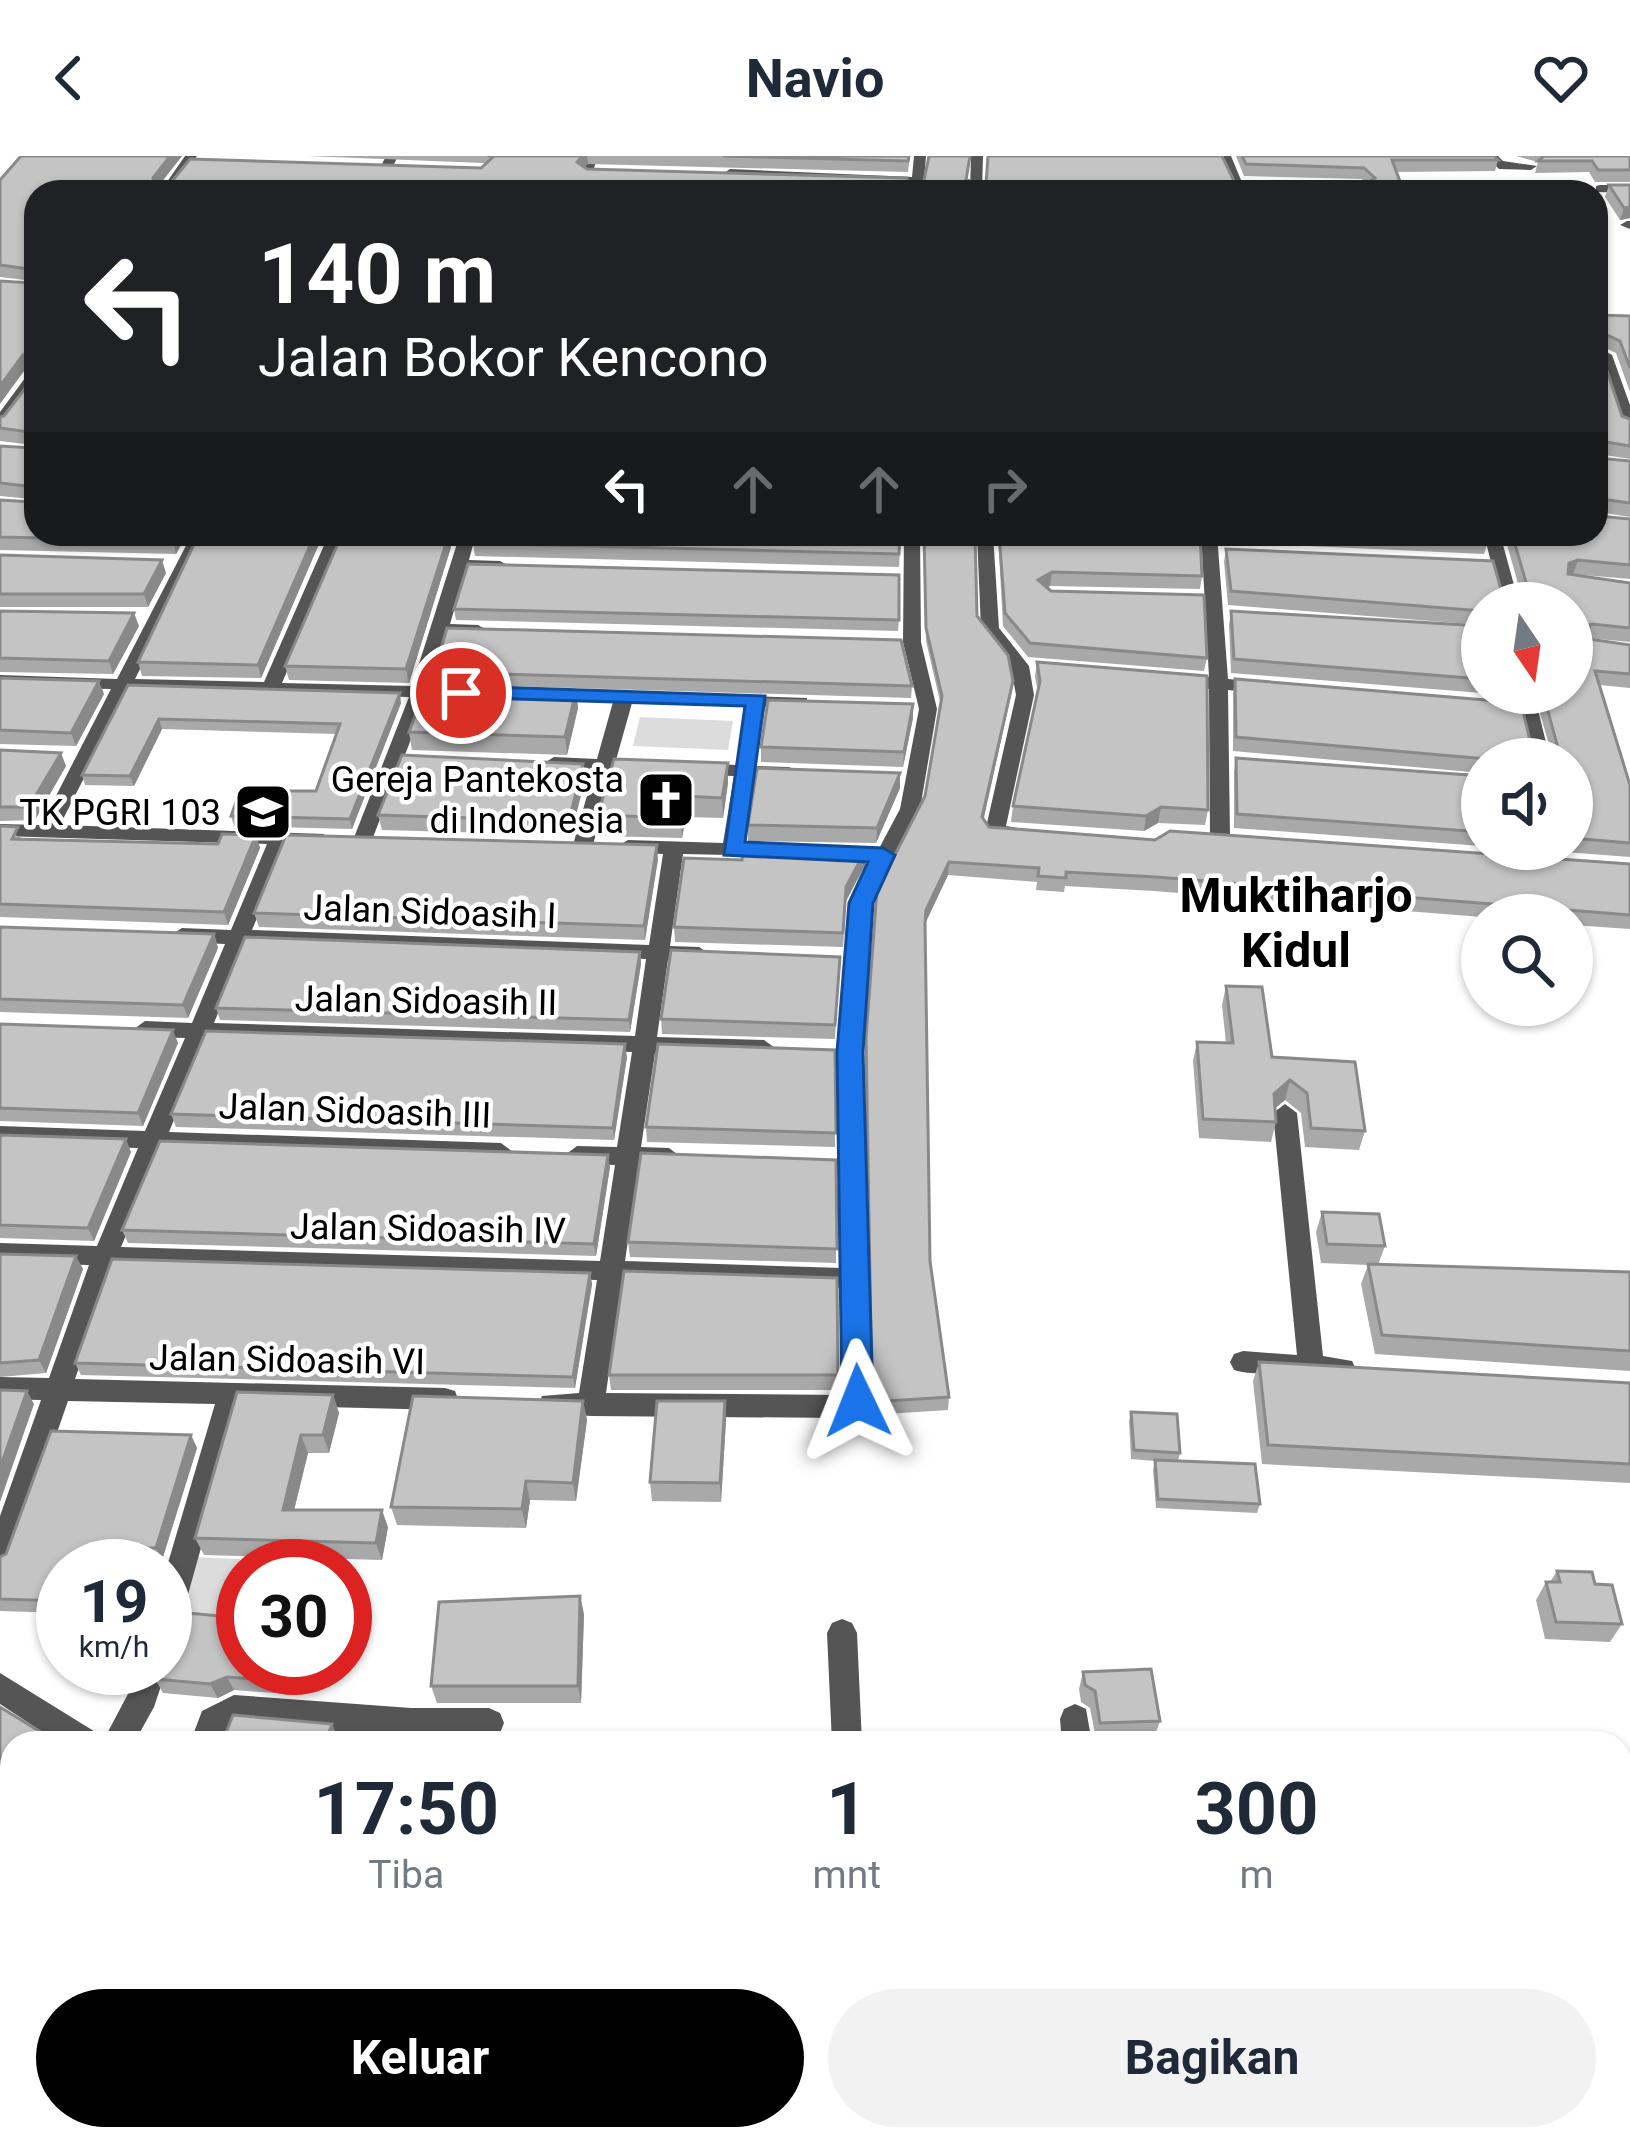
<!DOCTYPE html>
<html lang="id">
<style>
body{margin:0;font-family:Roboto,sans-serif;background:#f2f2f3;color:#1f2937;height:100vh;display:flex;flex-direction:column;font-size:45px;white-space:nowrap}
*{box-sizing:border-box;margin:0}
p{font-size:39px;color:#747a83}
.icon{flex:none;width:66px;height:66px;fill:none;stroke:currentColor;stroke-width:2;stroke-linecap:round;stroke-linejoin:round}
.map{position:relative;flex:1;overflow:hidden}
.details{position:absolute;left:0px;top:1575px;width:1632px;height:420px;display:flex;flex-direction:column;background:#fff;border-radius:36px 36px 0 0;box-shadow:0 3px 9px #0004}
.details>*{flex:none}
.guide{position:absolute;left:24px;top:24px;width:1584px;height:366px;border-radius:36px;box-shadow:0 3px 9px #0004;background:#202124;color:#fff;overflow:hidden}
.needle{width:78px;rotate:167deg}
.buttons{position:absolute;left:1461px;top:426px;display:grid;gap:24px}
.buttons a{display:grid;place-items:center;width:132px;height:132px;border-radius:50%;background:#fff;box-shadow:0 3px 9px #0004;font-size:60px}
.speed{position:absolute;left:36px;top:1383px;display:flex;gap:24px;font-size:60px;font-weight:700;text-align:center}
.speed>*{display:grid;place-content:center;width:156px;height:156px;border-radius:50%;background:#fff;box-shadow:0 3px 9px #0004;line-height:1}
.speed small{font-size:30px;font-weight:400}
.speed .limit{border:18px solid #d22;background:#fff;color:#111}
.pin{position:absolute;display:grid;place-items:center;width:102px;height:102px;color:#fff;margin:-51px;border:6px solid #fff;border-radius:50%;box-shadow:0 3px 12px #0007}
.me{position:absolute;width:132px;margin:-66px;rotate:358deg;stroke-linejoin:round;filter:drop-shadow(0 0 9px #0008)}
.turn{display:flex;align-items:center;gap:42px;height:252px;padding:0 36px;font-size:54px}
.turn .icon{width:156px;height:156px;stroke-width:2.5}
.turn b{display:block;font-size:84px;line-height:102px}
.lanes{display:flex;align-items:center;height:114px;padding:0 36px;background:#0003;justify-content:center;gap:60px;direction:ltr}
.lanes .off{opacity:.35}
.eta{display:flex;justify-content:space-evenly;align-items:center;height:204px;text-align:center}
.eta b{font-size:72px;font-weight:700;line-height:84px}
.cta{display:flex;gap:24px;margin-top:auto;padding:24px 36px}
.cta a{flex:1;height:138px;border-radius:72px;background:#000;color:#fff;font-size:48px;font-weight:700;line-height:138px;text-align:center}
.cta a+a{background:#f2f2f3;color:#1f2937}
header{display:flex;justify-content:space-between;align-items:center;height:156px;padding:0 36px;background:#fff;font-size:54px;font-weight:700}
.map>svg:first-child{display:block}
.green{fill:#dcdcdc}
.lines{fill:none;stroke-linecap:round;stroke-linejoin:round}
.street{fill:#555;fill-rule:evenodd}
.wall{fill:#a9a9a9}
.shaded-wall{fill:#898989}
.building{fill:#c4c4c4;stroke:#898989;stroke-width:3}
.route{fill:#1a73e8;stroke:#114b97;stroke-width:3}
.labels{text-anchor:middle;stroke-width:9;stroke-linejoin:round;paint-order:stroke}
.poi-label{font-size:36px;fill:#000;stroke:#fff;text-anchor:end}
.street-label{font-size:36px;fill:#000;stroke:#fff}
.district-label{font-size:48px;font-weight:bold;fill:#000;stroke:#fff}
</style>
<header><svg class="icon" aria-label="back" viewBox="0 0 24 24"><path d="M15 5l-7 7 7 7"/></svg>Navio<svg class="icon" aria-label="heart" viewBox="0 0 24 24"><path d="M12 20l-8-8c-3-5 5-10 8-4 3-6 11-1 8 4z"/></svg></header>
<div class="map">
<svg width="1630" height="1995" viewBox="0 0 1630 1995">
<rect width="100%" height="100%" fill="#fff"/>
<path class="green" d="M640,561L733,565L728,594L633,590Z
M193,1401L240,1403L220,1470L172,1468Z"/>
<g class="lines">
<path class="street" d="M185,0H197L172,36H160Z
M386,0H398L380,36H368Z
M586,0H598L586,36H574Z
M914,0H926L923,36H911V28L730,21L724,17L730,13L912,21Z
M971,0H983L982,36H970Z
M1219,0H1231L1241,24L1300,26L1306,30L1300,34L1245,32L1246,36H1234Z
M1486,0H1498L1503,5L1537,10L1531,14L1499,13Z
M1600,29H1630V37L1596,36V30Z
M1627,65H1630V73L1620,69Z
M1605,195L1612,199L1630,249V276L1622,271L1598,199Z
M36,213V228L5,270L0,272V256L31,214Z
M192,378H208L135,523L264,526L329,378H345L282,527L412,530L460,378H476L469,404L500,405L509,410L500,415L466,414L450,468L478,469L487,474L478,479H446L431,531H452L461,537L452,543L427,542L370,689H356L353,684L409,541L129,534L60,669L324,678V688L287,689L252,774L649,789L663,698L628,696L618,690L628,684L723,687L734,620L698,619L688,613L698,607L736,609L747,550L632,547L616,604L645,605L655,611L645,617L613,615L593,689L583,695L573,689L594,615L554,613L544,607L554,601L597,603L613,546L547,545L538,539L547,533L807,542V550L765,551L756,610L789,611L799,617L789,623L754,621L743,687L780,690V700L683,698L670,790L699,791L710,798L699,805L668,804L657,881L764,884L775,892L764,900L655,897L641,991L669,992L681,1001L669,1010L639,1009L625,1105L842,1112L839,896L850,747L900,653L919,553L903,486L904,378H920L921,486L937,553L920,653L872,747L861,896L871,1245L868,1253L842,1262L591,1260L542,1256L539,1248L542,1240L579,1237L597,1124L114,1110L75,1223L445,1232L455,1235L458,1243L455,1251L445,1254L241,1249L180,1467L175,1477L165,1480V1417L215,1248L68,1245L14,1400L10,1409L0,1413V1360L41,1244L0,1243V1221L49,1222L89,1109L0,1107V1087L97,1090L138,992L0,988V970L145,975L185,882L145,881L134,873L145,865L192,867L225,788L182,786L171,779L182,772L231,774L267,688L0,680V668L41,669L111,533L0,531V519L117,523ZM246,788L646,803L635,880L214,867ZM207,883L632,896L617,991L577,990L565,999L577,1008L615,1009L600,1105L121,1091L162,993L501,1005L513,996L501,987L169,976ZM622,1125L843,1132L844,1239L606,1237Z
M977,378H993L999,472L1029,510L1034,539L1006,670L1029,674V682C1017,686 994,686 985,676L1016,539L1011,511L981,473Z
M1201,378H1217L1228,523L1262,526L1271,532L1262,538L1228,534L1230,681L1220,687L1210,681L1209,533L1177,530L1168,524L1177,518L1209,521Z
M1484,378H1500L1519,447H1501Z
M1516,537H1534L1550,603H1530Z
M1285,948L1297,957L1323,1200L1352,1205L1356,1213L1352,1221C1335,1226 1320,1219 1303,1217C1283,1215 1256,1221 1234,1214L1230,1206L1234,1198L1243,1195L1297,1199L1273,957Z
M842,1463L852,1467L857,1477L862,1587H832L827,1477L832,1467Z
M165,1507L167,1512L154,1551L134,1587H102L129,1536L137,1512H165Z
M0,1517L97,1577L101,1587H59L0,1548Z
M234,1539L411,1552H489L500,1557L504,1567L500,1577L489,1582H411L237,1568L225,1575L220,1587H190L202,1555Z
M1075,1548L1086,1553L1092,1587H1062L1060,1563L1064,1553Z
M1630,1962V1995L1607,1994L1603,1983H1620V1963Z
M84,1983H120L117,1995H81Z
M657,1983H695L690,1995H652Z
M1112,1983H1148L1150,1995H1114Z
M1164,1983H1568L1563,1995H1159Z"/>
</g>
<path class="wall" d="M21,0H182L160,28L169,29L481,12L486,8L483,7L307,0H910L908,16L588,8L584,11L587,13L923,29L967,25L986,28L1364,29L1366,28L1362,23L1244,20L1236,0H1494L1498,4L1495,15L1396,16L1404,36H36L187,378L176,398L0,394V344L32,346V343L0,340V290L32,292L33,289L0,285V261L4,260L36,218L35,210L27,211L33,125L0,121V24Z
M1516,0H1630V26H1595L1589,16L1535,17L1538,6Z
M1609,29L1630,62L1620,64L1605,41Z
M1596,159L1630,160V236L1616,197L1603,191L1600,194L1622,260L1630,263V303L1598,298L1597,302L1630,305V361L1598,356L1597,360L1630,363V423L1571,418L1630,427V486L1587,482L1630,489V532L1600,529L1630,629V701L1525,693H1572V603H1482V617L1233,595V537L1235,523L1532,593L1550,592L1534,537H1572L1482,447V469L1228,449L1224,406L1226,393L1502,437L1521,438L1504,378H1596Z
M199,378H317L319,388L261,522L142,520L138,506Z
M901,378L899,411L475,400L473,387Z
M923,378H975L977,460L1013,525L1011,539L983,663L989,671L1155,684L1630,708V773L1572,769V759H1482V761L1154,735L1065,730L1064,736L1036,734L1037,726L948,719L925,767L930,1105L949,1241L948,1254L871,1259L866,882L925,640L941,550L926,485Z
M998,378H1200L1202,420L1200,433L1050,430L1047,431L1051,435L1207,502L1204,515L1028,501L1003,470Z
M1221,378H1487L1488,385L1484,398L1222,386Z
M451,391L409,527L289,524L285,510Z
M0,399L166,417L148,451H0Z
M454,453L899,464L898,475L456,464Z
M0,455L139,470L113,518L0,516Z
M1231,455L1482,470V537L1231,517L1229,469Z
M1037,506L1208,654L1205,669L1158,667L1144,675L1011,666L1013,650L1038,536L1035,521Z
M434,516L912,530L911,542L436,528Z
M0,522L104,538L76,590L0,588Z
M128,529L401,547L352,673L234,670L231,660L316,635L337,578L162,573L134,630L85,629L82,619Z
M576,535L578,552L567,599L412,594L409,576Z
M913,562L903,611L761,606V591Z
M0,594L66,610L35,664L0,665Z
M1236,602L1482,620V690L1234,672V616Z
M728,607V627L723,662L686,661L682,682L600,680L598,659Z
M900,617V632L876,687L748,685V669Z
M585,623L571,679L382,674L378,659Z
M0,670L23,683L218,688L256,679L260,692L228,769L0,761Z
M865,695V709L846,745L843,791L675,786L674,771L742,704Z
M658,703L645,784L259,771L254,757Z
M0,771L214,778L218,792L188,862L0,856Z
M640,796L641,808L630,876L220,864L216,852Z
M840,801L835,883L662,878L661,863Z
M1226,830L1272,901L1365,975L1359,994L1305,991L1301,957L1285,944L1275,952L1276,966L1271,986L1199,982L1193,905L1197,886L1226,887L1222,849Z
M0,868L178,887L143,970L0,965Z
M835,894V991L647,986L646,971Z
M627,901L614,984L176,971L171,958Z
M0,979L131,996L94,1085L0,1082Z
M836,1004V1107L630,1101L628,1086Z
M610,1011L596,1100L128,1087L122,1074Z
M1322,1056L1385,1090L1378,1109L1630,1116V1215L1375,1198L1361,1128L1368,1109L1321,1107L1316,1076Z
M0,1098L83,1113L46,1217L0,1221Z
M590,1117L592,1128L575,1232L81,1219L75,1207Z
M837,1122V1234H611L609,1219Z
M1259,1206L1630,1227V1327L1262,1308L1253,1225Z
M333,1239L339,1257L329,1297H308L294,1354L388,1371L382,1404L204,1399L195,1382Z
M583,1245L587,1264L576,1345L530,1344L526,1372L397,1369L391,1351Z
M1131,1256L1180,1297L1178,1305L1260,1348L1257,1357L1156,1352L1153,1314L1155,1305L1131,1303L1129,1265Z
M726,1264L721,1346L652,1345L650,1326Z
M191,1279L197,1292L162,1404L90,1405L89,1410H63V1457L0,1455V1401Z
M1557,1415L1622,1468L1610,1486L1545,1483L1536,1444L1546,1426H1550Z
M584,1458L581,1547H437L431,1530Z
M297,1512L288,1538L234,1534L218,1542L163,1537L155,1523Z
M1083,1516L1160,1565L1154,1582L1096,1583L1090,1552L1081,1546L1079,1533Z
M0,1551L52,1583L55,1587H12V1673L0,1665Z
M785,1983H912L910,1995H785Z"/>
<path class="shaded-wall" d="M170,0H182L156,33L153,22Z
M583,0H587L588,8L578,17L577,6Z
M1630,51V62L1620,64L1624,52Z
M35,197L36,210L27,211L0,248V230L23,199Z
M176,378H187L176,398L173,385Z
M315,378H317L319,388L261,522L258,509Z
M449,378L451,391L409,527L406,513Z
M162,404L166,417L148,451L144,438Z
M1578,404L1573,418L1565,420L1569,407Z
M1052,416L1050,430L1037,437L1038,424Z
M134,457L139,470L113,518L109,505Z
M1592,468L1587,482L1579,484L1583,471Z
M99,525L104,538L76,590L71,577Z
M1013,525L1011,539L981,675L982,661Z
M576,535L578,552L567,599L565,581Z
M400,537L401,547L352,673L350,663Z
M913,548V562L903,611L904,596Z
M159,563L162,573L134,630L130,620Z
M61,597L66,610L35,664L29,651Z
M728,607V627L723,662L722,642Z
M583,608L585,623L571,679L569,665Z
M900,617V632L876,687L877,672Z
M685,640L686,661L682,682L681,662Z
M1161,651L1158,667L1144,675L1146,660Z
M256,679L260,692L228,769L224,756Z
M657,689L658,703L645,784L644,770Z
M865,695V709L846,745L843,791L846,731Z
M949,706L948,719L925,768L926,754Z
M214,778L218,792L188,862L183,849Z
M640,796L641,808L630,876L629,864Z
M173,874L178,887L143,970L138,957Z
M625,888L627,901L614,984L613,972Z
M1290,924L1285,944L1269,957L1274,938Z
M126,983L131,996L94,1085L88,1072Z
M608,999L610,1011L596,1100L594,1088Z
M76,1100L83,1113L46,1217L39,1204Z
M590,1117L592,1128L575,1232L573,1221Z
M27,1235L34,1248L0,1346V1312Z
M333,1239L339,1257L329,1297L323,1279Z
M583,1245L587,1264L576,1345L573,1327Z
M725,1245L726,1264L721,1346L720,1327Z
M191,1279L197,1292L162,1404L156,1392Z
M301,1279L308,1297L290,1371L283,1354Z
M526,1325L530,1344L526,1372L522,1353Z
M382,1354L388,1371L382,1404L376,1387Z
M83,1392L90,1405L89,1410H82Z
M580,1440L584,1458L581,1547L578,1530Z
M286,1512H297L288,1538L282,1525Z
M227,1521L234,1534L218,1542L210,1528Z
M332,1568L338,1581L336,1587H325Z
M205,1983H218L216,1989L221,1995H209Z"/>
<path class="building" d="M21,0H170L153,22L154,28L169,29L190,3L481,12L492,2L489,0H583L577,6L587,13L907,22L908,28L923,29L929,0H970L966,24L986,28L988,0H1222L1236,29H1364L1375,22L1364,12L1246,8L1242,0H1494L1498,4H1392L1404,36H36V114L0,109V24Z
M723,0H909L908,5Z
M1544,0H1630V14H1598L1592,5H1538Z
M1609,29H1630V51L1624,52Z
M36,116V277L0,272V261L4,260L36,218L35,197L23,199L0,230V125L32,127Z
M1596,159L1630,160V212L1620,185L1607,179L1598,188L1622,260L1630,263V290L1600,285L1597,302L1630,305V347L1601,343L1597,360L1630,363V409L1578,404L1569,407L1568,418L1630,427V472L1592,468L1583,471L1582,482L1630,489V518L1595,515L1630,629V687L1572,682V603H1487L1236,581L1235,523L1521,547L1532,593L1558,592L1543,537H1572V447H1482V455L1231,435L1226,393L1493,405L1502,437L1523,438L1528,433L1512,378H1596Z
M36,278V331L0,327V290L32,292Z
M36,332V378H176L173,385L0,381V344L32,346Z
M199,378H315L258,509L138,506Z
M342,378H449L406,513L285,510Z
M475,378H900L899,398L473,387Z
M924,378H975L977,460L1008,499L1013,525L982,661L989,671L1155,684L1170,675L1630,708V759L1156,721L1066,716V722L1038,720L1039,712L949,706L926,754L925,767L930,1105L949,1241L872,1246L866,882L877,734L925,640L942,540L926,472Z
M999,378H1200L1202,420L1052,416L1038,424L1051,435L1204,439L1207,502L1030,487L1005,457Z
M1338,378H1487L1488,385Z
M0,399L162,404L144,438H0Z
M468,408L899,419V464L454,453Z
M0,455L134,457L109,505L0,502Z
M1231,455L1482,470V523L1234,503Z
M447,472L901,484L912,530L434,516Z
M1037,506L1207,520L1208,654L1161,651L1146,660L1013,650L1040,525Z
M0,522L99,525L71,577L0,574Z
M128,529L400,537L350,663L231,660L240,635H316L340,568L159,563L130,620L82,619Z
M426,530L576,535L565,581L409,576Z
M768,544L913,548L904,596L761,591Z
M0,594L61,597L29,651H0Z
M402,599L583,608L569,665L378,659Z
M1236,602L1482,620V676L1237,658Z
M614,603L728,607L722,642L685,640L681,662L598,659Z
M757,612L900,617L877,672L748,669Z
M0,670L18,671L12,683L218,688L222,678L256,679L224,756L0,748Z
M286,679L657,689L644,770L254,757Z
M743,692L865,695L846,731L843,777L674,771L684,702L742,704Z
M0,771L214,778L183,849L0,843Z
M245,781L640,796L629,864L216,852Z
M671,794L840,801L835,869L661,863Z
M1226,830L1262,831L1272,901L1355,906L1365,975L1311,972L1307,937L1290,924L1274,938L1276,966L1203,963L1197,886L1233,887Z
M0,868L173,874L138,957L0,952Z
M206,875L625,888L613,972L171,958Z
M658,888L835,894L836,977L646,971Z
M0,979L126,983L88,1072L0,1069Z
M160,985L608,999L594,1088L122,1074Z
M641,997L836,1004L837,1093L628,1086Z
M1322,1056L1379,1058L1385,1090L1327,1088Z
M0,1098L76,1100L39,1204L0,1207Z
M112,1103L590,1117L573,1221L75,1207Z
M1368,1108L1630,1116V1195L1382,1179Z
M624,1115L837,1122L838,1219H609Z
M1259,1206L1630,1227V1308L1268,1289Z
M0,1234L27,1235L0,1312Z
M237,1236L333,1239L323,1279H301L283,1354H382L376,1387L195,1382Z
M413,1240L583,1245L573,1327L526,1325L522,1353L391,1351Z
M657,1245H725L720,1327L650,1326Z
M1131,1256L1177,1258L1180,1297L1134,1294Z
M51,1275L191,1279L156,1392H83L82,1410H63V1445L0,1443V1401L6,1398Z
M1155,1304L1255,1308L1260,1348L1158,1343Z
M1557,1415L1592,1416L1595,1428L1612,1429L1622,1468L1556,1466L1546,1426H1560Z
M580,1440L578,1530H431L439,1446Z
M176,1456L243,1462V1512H286L282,1525L227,1521L210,1528L155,1523L159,1512H165V1478Z
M1151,1513L1160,1565L1100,1567L1095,1535L1085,1529L1083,1516Z
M0,1551L52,1583L50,1587H12V1666L0,1658Z
M233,1559L332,1568L325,1587H222Z
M1620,1827L1630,1858V1949L1628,1968L1620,1969Z
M107,1983H205L212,1985L209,1995H102Z
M785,1983H907L785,1989Z
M1578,1983H1615L1616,1988H1630V1995H1536L1534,1989H1574Z
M1190,1988H1229L1231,1995H1191Z"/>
<path class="route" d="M461,530L765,540L745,686L883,692L895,699L873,747L863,896L873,1245L869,1254H847L842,1245L837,896L849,747L868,706L724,699L745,550L454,541V532Z"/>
<defs>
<g id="church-square" transform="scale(3)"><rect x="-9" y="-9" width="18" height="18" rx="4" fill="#000" stroke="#fff"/><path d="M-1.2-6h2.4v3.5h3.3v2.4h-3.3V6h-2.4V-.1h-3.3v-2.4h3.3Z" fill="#fff"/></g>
<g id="school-square" transform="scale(3)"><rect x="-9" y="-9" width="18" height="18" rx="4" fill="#000" stroke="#fff"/><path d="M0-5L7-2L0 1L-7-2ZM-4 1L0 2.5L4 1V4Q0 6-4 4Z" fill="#fff"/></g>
</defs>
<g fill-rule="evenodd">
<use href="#church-square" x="666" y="644"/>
<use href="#school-square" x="263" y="656"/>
</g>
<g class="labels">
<g class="poi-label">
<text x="624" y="636">Gereja Pantekosta<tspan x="624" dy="41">di Indonesia</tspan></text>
<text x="221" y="669">TK PGRI 103</text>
</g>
<g class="street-label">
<text transform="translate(430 755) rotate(2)" y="13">Jalan Sidoasih I</text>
<text transform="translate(426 844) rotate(1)" y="13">Jalan Sidoasih II</text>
<text transform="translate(355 954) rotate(2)" y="13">Jalan Sidoasih III</text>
<text transform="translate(428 1072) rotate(1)" y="13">Jalan Sidoasih IV</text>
<text transform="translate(287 1203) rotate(1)" y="13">Jalan Sidoasih VI</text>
</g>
<g class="district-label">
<text x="1296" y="756">Muktiharjo<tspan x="1296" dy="55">Kidul</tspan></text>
</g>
</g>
</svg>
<div class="buttons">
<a><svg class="needle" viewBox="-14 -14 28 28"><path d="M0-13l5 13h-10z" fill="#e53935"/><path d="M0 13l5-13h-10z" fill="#747a83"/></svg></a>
<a><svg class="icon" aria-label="sound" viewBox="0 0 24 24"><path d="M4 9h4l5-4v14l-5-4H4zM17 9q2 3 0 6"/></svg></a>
<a><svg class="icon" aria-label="search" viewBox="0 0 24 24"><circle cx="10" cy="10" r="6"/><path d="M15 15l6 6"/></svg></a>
</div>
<div class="speed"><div>19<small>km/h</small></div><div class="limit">30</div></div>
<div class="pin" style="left:461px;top:537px;background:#d93025"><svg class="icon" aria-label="arrive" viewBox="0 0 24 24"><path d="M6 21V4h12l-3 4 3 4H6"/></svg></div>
<svg class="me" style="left:858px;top:1245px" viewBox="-20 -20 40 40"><path d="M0-17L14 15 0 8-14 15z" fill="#1a73e8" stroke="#fff" stroke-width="4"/></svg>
<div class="guide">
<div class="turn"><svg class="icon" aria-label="left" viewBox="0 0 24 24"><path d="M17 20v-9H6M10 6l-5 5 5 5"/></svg><div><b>140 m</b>Jalan Bokor Kencono</div></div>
<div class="lanes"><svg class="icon" aria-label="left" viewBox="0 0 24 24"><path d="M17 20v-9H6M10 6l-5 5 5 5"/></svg><svg class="icon off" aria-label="ahead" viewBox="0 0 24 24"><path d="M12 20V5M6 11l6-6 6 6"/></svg><svg class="icon off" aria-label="ahead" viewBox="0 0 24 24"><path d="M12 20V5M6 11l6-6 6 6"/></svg><svg class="icon off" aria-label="right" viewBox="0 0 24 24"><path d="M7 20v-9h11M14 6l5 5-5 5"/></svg></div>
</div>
<section class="details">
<div class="eta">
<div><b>17:50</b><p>Tiba</p></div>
<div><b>1</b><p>mnt</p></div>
<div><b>300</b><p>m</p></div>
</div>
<div class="cta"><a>Keluar</a><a>Bagikan</a></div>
</section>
</div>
